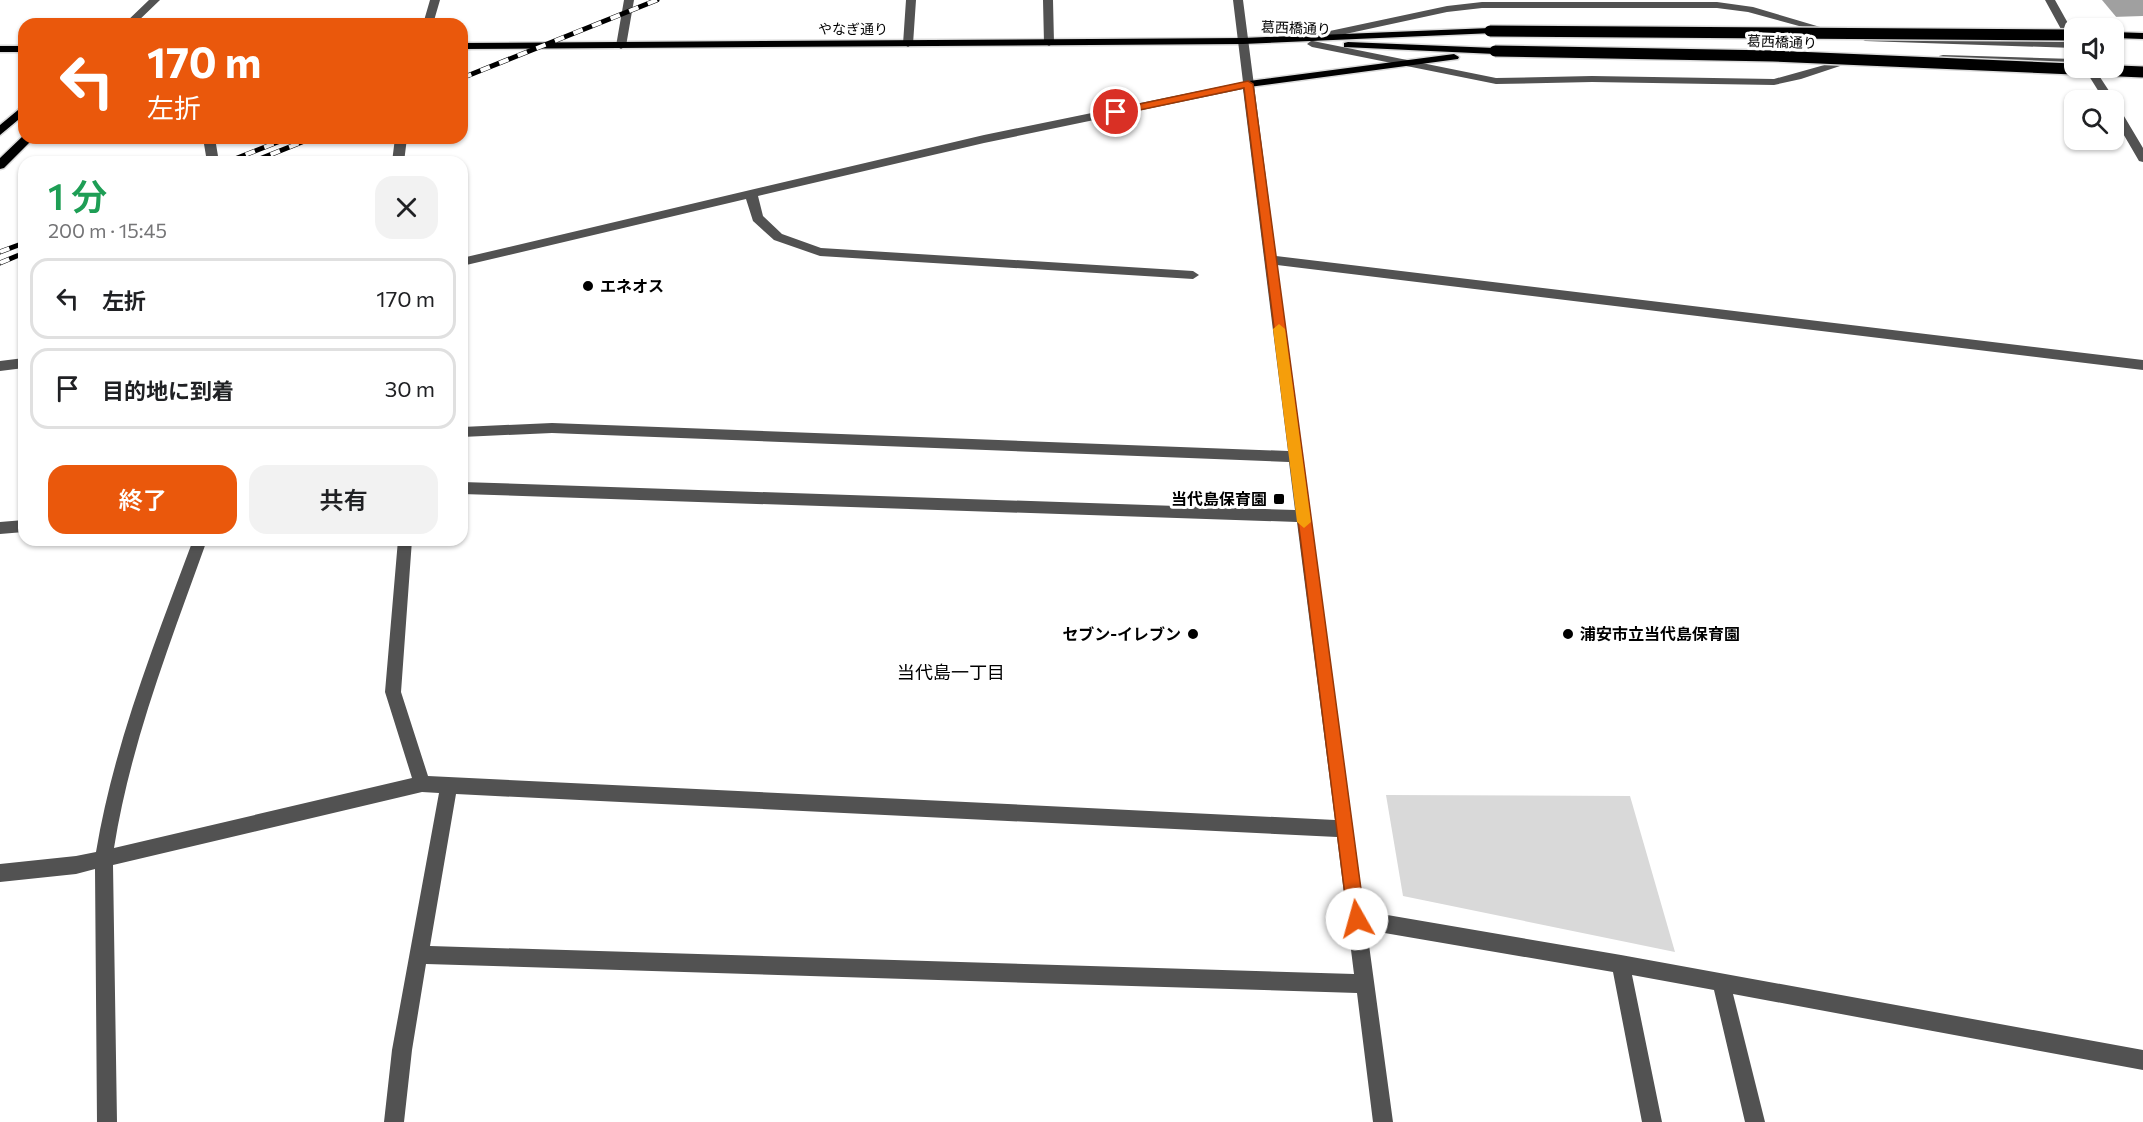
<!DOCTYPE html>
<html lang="ja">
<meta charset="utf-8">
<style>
body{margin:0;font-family:Commissioner,"Noto Sans JP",sans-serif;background:#f2f2f2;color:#202124;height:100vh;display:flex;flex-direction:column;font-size:22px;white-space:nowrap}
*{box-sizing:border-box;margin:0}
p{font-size:20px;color:#757577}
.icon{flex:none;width:33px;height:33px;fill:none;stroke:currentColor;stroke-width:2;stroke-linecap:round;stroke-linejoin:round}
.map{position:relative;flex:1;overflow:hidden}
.panel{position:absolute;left:18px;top:156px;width:450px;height:390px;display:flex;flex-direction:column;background:#fff;border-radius:18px;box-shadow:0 2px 4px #0004}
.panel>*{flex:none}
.guide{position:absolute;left:18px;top:18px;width:450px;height:126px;border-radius:18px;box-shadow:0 2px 4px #0004;background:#ea580c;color:#fff;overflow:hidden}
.tools{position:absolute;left:2064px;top:18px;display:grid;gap:12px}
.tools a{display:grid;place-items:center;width:60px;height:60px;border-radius:12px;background:#fff;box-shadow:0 2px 4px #0004;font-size:30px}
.pin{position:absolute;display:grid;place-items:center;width:51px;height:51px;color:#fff;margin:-26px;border:3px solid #fff;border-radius:50%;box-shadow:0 2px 6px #0007}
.me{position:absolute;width:66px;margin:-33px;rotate:353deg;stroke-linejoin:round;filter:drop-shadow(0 0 4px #0008)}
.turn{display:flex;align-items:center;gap:21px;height:126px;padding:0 30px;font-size:27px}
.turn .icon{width:78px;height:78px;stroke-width:2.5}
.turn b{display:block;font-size:42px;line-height:51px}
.round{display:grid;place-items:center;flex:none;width:63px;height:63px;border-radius:18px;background:#f2f2f2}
.overview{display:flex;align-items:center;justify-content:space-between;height:102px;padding:0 30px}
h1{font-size:36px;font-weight:600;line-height:45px;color:#1e9e55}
.button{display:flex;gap:12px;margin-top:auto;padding:12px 30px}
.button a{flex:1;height:69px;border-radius:18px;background:#ea580c;color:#fff;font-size:24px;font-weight:600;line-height:69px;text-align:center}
.button a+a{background:#f2f2f2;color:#202124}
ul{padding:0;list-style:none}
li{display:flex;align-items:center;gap:18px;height:81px;margin:0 12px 9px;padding:0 18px;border:3px solid #e0e0e0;border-radius:18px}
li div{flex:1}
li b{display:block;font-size:22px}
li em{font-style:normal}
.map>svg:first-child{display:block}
.green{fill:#d9d9d9}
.water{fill:#a0a0a0}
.pier{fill:#fff}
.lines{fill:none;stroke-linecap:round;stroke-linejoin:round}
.major-casing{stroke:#dbdbdb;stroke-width:3}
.minor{fill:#525252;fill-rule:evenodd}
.major{fill:#000;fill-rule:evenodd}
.rail-casing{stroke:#000;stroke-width:5}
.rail{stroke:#fff;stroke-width:4;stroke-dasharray:10;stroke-linecap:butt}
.major-bridge-casing{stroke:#dbdbdb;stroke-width:14;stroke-linecap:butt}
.major-bridge{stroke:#000;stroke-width:11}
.route{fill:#ea580c;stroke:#983908;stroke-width:1.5}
.slow{fill:#f59e0b}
.poi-dot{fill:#000;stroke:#fff;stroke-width:2}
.labels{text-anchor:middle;stroke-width:6;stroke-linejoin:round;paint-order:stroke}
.far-street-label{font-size:14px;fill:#000;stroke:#fff}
.poi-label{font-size:16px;font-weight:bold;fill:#000;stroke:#fff;text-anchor:start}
.neighbourhood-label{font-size:18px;fill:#000;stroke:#fff}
</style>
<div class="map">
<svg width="2143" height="1122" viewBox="0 0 2143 1122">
<rect width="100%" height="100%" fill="#fff"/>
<path class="green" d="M1386,795L1630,796L1675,952L1403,896Z"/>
<path class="water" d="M2102,0H2143V49Z"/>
<path class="pier" d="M2143,16V52L2112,17Z"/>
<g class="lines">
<g class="major-casing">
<path id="major" d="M1490,28L1495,31L1494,33L1243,44L462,49V43L1243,38Z
M2114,32L2143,33V39L2114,38Z
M1348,42L1495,48L1500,51L1495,54L1344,47V43Z
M0,46H24V52H0Z
M1454,54L1459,57L1458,59L1249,87L1243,84L1249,81Z
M24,105V115L0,135V125Z
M24,135V138H34L4,168L0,169V158Z"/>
</g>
<path class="minor" d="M149,0H160L135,24H124Z
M430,0H440L433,24H423Z
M624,0H634L626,46L621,49L616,46Z
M906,0H916L913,44L908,47L903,44Z
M1043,0H1053L1054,43L1049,46L1044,43Z
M1233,0H1243L1276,256L2143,360V370L1277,265L1364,911L1621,955L2143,1050V1070L1733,994L1765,1122H1745L1714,990L1632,975L1662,1122H1642L1613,972L1367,930L1393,1122H1373L1357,993L426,964L412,1050L404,1122H384L392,1050L439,793L422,792L113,865L117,1122H97L95,869L76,874L0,882V864L76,856L96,852C114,744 155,642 193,540H207C171,641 131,741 114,848L412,778L385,692L398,540H412L401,692L428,776L1335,820L1297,522L462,494V482L1295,510L1289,462L552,433L462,437V427L552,423L1288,451L1243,89L984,143L758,196L763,216L782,234L821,248L1193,271L1199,275L1193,279L820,256L774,240L753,221L746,199L462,266V258L984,135L1243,82ZM456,794L1337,837L1354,974L430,946Z
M2045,0H2055L2074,34V48L1865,41L1860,38L1865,35L2068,42Z
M1482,2H1717L1753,7L1837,32L1832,35L1748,12L1717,8H1482L1447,12L1313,41L1496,78L1592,76L1774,79L1853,57L1858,60L1801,79L1774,85L1592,82L1496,84L1312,47L1307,44L1311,41L1306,38L1311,35L1447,6Z
M1943,55L2074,59V65L1939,60V56Z
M2084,68H2094L2115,100L2114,102L2104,100Z
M2114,105L2118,106L2143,148V162L2139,161L2114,118Z
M203,138H215L219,162H207Z
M395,138H407L404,162H392Z
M24,358V368L0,371V361Z
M24,520V532L0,534V522Z"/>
<use href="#major" class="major"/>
<g class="rail-casing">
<path id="rail" d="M462,78L657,0
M227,162L288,138
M252,162L312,138
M0,252L24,243
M0,263L24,253"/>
</g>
<use href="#rail" class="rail"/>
<g class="major-bridge-casing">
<path id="major-bridge" d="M1490,31L2074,35
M1495,51L1773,56L2143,72"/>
</g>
<use href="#major-bridge" class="major-bridge"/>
</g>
<path class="route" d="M1248,81L1253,84L1365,919L1362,925L1357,927L1351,925L1348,919L1244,88L1116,115L1111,112L1116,109Z"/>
<path class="slow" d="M1279,324L1285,329L1311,522L1304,528L1297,522L1273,329Z"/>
<g class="poi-dot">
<circle cx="588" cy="286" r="6"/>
<rect x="1273" y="493" width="12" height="12" rx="3"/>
<circle cx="1193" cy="634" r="6"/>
<circle cx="1568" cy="634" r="6"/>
</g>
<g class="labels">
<g class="far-street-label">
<text transform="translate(1296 28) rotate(2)" y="5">葛西橋通り</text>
<text x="853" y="34">やなぎ通り</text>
<text transform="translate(1782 42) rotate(2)" y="5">葛西橋通り</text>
</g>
<g class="poi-label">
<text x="600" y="292">エネオス</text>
<text x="1267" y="505" text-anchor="end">当代島保育園</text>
<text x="1181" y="640" text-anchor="end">セブン-イレブン</text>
<text x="1580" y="640">浦安市立当代島保育園</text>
</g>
<g class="neighbourhood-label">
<text x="951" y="679">当代島一丁目</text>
</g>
</g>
</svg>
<div class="tools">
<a><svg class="icon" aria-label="sound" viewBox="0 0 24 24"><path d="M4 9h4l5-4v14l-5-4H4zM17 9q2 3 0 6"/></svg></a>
<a><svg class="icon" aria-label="search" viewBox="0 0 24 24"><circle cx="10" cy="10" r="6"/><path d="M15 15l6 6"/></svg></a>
</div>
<div class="pin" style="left:1116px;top:112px;background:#d93025"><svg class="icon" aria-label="arrive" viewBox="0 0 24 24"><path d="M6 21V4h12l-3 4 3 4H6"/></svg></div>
<svg class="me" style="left:1357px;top:919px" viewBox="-20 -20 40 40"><circle r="19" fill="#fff"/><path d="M0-13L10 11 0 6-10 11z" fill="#ea580c"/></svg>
<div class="guide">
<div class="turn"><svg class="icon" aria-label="left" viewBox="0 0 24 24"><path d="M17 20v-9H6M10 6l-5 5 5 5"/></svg><div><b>170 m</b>左折</div></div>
</div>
<section class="panel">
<div class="overview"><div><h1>1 分</h1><p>200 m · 15:45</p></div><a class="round"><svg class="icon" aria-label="close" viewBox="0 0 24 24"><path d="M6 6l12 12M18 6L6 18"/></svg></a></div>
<ul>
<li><svg class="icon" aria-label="left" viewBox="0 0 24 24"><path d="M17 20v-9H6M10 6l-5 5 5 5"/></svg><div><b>左折</b></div><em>170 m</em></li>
<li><svg class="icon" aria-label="arrive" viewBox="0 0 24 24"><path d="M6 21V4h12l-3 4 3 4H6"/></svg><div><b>目的地に到着</b></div><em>30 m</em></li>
</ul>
<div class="button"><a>終了</a><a>共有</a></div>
</section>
</div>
